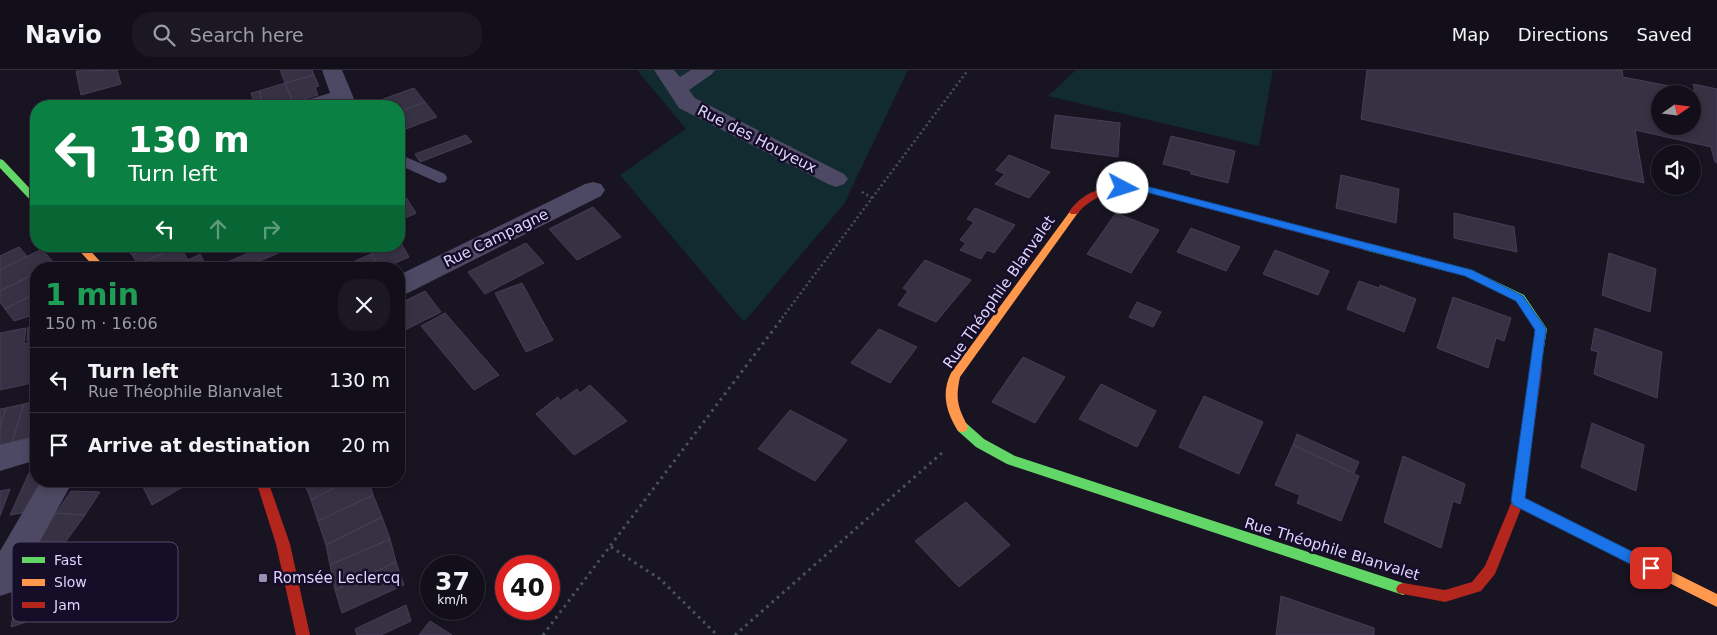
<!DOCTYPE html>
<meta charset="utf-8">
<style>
body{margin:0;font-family:"DejaVu Sans",sans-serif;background:#1b1823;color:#f1f3f6;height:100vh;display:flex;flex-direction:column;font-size:19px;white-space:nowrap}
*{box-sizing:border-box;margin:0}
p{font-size:16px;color:#9c9ca2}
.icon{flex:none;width:28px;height:28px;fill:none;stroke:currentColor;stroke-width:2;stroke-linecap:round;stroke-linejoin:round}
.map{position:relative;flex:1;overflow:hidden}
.panel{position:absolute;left:30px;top:192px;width:375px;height:225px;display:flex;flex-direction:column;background:#120f1a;border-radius:20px;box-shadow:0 2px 8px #0003,0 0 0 1px #312f39}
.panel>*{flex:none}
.top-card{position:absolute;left:30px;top:30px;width:375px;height:152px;border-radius:20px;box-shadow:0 2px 8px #0003,0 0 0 1px #312f39;background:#0b8043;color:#fff;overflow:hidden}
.needle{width:32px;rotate:76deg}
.controls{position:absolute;left:1651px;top:15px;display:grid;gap:10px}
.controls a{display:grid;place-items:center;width:50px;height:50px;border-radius:50%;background:#120f1a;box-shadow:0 2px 8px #0003,0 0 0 1px #312f39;font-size:25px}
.speed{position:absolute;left:420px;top:485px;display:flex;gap:10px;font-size:25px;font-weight:700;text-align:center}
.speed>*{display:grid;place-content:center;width:65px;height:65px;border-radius:50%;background:#120f1a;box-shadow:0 2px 8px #0003,0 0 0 1px #312f39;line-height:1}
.speed small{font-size:12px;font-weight:400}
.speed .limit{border:8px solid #d22;background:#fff;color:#111}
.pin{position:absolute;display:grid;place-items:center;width:42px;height:42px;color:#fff;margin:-21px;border-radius:10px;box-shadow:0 2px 8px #0006}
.me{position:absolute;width:55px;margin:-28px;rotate:95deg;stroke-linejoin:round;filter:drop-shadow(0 0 4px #0008)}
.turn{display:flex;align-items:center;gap:18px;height:105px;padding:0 15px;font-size:22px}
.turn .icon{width:65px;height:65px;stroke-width:2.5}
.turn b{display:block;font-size:35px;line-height:42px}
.lanes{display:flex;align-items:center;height:48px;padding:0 15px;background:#0003;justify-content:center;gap:25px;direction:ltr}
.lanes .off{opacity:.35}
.round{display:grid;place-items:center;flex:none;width:52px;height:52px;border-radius:20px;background:#1b1823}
.head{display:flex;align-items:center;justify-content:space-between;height:85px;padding:0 15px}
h1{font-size:30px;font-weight:600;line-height:38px;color:#1e9e55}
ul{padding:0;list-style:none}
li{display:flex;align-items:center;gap:15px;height:65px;padding:0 15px;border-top:1px solid #312f39}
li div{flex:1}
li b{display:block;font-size:19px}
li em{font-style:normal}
header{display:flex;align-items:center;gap:30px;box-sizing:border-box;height:70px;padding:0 25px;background:#120f1a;border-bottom:1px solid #312f39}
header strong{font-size:24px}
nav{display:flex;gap:28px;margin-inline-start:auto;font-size:18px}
.search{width:350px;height:45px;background:#1b1823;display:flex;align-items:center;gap:12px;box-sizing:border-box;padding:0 18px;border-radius:20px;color:#9c9ca2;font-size:19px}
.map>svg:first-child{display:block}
.green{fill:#112b31}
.building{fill:#373144;stroke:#453e56;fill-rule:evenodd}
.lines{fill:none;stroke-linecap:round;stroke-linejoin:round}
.path-far1{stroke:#475365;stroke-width:2.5;stroke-dasharray:2 3;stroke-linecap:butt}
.path{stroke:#475365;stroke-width:3;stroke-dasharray:2.5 4.5;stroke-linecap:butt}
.lane{fill:#4d4863;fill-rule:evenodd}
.street{fill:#4d4863;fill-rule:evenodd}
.fast{fill:#63d668;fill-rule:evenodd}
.slow{fill:#ff974d;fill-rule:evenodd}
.jam{fill:#b3261e;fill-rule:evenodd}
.route{fill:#1a73e8;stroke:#114b97}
.poi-dot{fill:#9991b2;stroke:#160e28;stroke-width:2}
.labels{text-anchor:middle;stroke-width:5;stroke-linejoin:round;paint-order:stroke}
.street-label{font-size:15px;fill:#dfd5ff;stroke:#160e28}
.poi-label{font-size:15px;fill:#dfd5ff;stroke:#160e28;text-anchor:start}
.key{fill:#160e28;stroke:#524a68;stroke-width:1}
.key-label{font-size:14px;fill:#dfd5ff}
</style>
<header>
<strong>Navio</strong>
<div class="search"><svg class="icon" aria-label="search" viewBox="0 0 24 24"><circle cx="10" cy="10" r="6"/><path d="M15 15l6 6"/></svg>Search here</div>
<nav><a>Map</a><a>Directions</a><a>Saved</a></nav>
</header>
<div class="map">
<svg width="1717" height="565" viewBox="0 0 1717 565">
<rect width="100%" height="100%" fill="#181422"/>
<path class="green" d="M637,0H908L844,134L744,252L620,105L686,59Z
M1076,0H1273L1259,76L1048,26Z"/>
<path class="building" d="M117,0L121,14L81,25L76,1Z
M280,0H312L314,5L285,13Z
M1367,0H1622L1623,7L1695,21L1693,14L1717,19V93L1715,92L1711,77L1635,60L1644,113L1361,49ZM1660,24H1692V56H1660Z
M314,5L319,16L315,17L318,25L293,32L285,13Z
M285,13L293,32L280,36H264L259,21Z
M414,18L425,32L399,42V36L378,35L386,33L383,29Z
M259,21L263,33L255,36L251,23Z
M425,32L437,47L406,59L402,55L399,56V42Z
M1055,45L1120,53L1118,87L1051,78Z
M466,65L472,72L420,92L415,84Z
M1171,66L1235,81L1228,113L1191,104V101L1163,94Z
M1009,85L1050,102L1029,128L995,114L1005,104L996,100Z
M1341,105L1399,119L1396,153L1336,138Z
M399,118L407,129L399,133Z
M407,129L416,143L399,151V133Z
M593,137L621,167L577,190L549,159Z
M975,138L1015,155L994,183L987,180L981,189L960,180L966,173L960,170L974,152L967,149Z
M1116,143L1159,160L1131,203L1087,184Z
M1454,143L1514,157L1517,182L1454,168Z
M1191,158L1240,177L1226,201L1177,182Z
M400,171L409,187L381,199L371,184L388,176H399Z
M526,173L544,193L485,224L468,202Z
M123,176H153L132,185Z
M153,176H180L138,194L132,185Z
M180,176L188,190L167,199H142L138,194Z
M265,176H295L241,199H227L225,193Z
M19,177L27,186L0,200V186Z
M42,179L54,193L44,199H36V203L0,221V200Z
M1275,180L1329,201L1318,225L1263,204Z
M1609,183L1656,199L1650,242L1602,225Z
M200,184L208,199H167L188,190Z
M371,184L381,199H337Z
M925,190L971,210L936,252L898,235L908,221L903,218Z
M36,203V223L5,239L0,232V221Z
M1359,211L1379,218L1380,215L1416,229L1404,262L1347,239Z
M522,213L553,270L526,282L495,223Z
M425,221L441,242L399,263V234Z
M36,223V254H32L33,245L14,251L5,239Z
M1453,227L1511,248L1504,271L1496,268L1488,298L1437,278Z
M1137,232L1161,242L1153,257L1129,247Z
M445,243L499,305L474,320L421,256Z
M36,256V268L27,271L28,257Z
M26,258L24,274L36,270V312L0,320V263Z
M1595,258L1662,282L1657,328L1594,304L1598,282L1591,280Z
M879,259L917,277L890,313L851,293Z
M1023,287L1065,307L1035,353L992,332Z
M1101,314L1156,341L1137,377L1079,349Z
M590,315L627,351L574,385L536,344L558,327L560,331L577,319L580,323Z
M1204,326L1263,352L1239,404L1179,377Z
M36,331L35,367L12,372L24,334Z
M24,334L12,372L0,375V357L6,338Z
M6,338L0,357V339Z
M790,340L847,370L815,411L758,379Z
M1592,353L1644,375L1636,421L1581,397Z
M1297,364L1359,392L1354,403L1293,375Z
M1293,375L1359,406L1341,451L1297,433L1300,425L1275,415Z
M1403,386L1465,414L1460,434L1453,431L1441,478L1384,452Z
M36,402V411H45L33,441L10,445L29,403Z
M140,411H193L152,435Z
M305,411H347L311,430L304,412Z
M347,411H369L373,425L318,451L311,430Z
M10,419L0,446V421Z
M71,421L100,422L85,445L56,443Z
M373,425L382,447L326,475L318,451Z
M966,432L1010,475L959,517L915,471Z
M56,443L85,445L59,481L34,479Z
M382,447L390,469L330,495L326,475Z
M390,469L396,492L335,520L330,495Z
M102,483L99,507L80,514L77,535L11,557L19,509Z
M396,492L404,515L342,543L335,520Z
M1281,526L1374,558V565H1276Z
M406,535L411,551L381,565H357L355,559Z
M430,551L452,565H419Z"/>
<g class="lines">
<path class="path-far1" d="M862,122L872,128
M782,248L968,0"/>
<path class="path" d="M611,477L660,509L717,565
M543,565L783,247
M735,565L943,382"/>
<path class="lane" d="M399,84L445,104L447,108L445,112L439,113L399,95Z"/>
<path class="street" d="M322,0H342L357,36H300L303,31L330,23Z
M654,0H674L680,7L691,0H715L712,4L689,20L695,28L844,104L848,109L844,114L836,117L828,114L679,38Z
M593,112L601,114L605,120L601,126L408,223L399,225V205L585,114Z
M36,366V390L0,401V375Z
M41,411H73L12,522L0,526V481Z"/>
<path class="fast" d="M0,89L3,90L36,125V134L33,133L0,98Z
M1368,173L1472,200L1524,225L1547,259L1540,302H1532L1530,299L1535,259L1516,231L1465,206L1364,180L1363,177L1364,174Z
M962,352L966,353L984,369L1015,386L1403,513L1408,515L1410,519L1408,523L1403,525L1007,394L976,377L958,361L956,357L958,353Z"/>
<path class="slow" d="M1074,139L1079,142L1077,144L960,307C955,330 958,337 968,357L966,361L962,362L958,361C946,342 941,323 951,303L1071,140Z
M75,176H86L107,199H96Z
M1518,425L1717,524V537L1514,435L1512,431L1514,427Z"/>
<path class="jam" d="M1138,114L1368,173L1373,177L1368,181L1138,120C1113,121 1094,124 1077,144H1071L1069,142C1085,118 1111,115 1138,114Z
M1536,295L1540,296L1542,299L1524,431L1495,504L1481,521L1445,532L1398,523L1396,519L1398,515L1403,513L1445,520L1472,512L1485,496L1512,431L1530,299L1532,296Z
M256,411H268L290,474L310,565H296L276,474Z"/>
</g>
<path class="route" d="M1138,114L1472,200L1523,226L1546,259L1525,428L1655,493L1657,498L1655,502L1651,504L1646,502L1513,435L1511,431L1535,260L1516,231L1465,206L1138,120L1123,121L1118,118L1123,114Z"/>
<rect class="poi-dot" x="258" y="503" width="10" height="10" rx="2.5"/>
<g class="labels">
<g class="street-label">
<text transform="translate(757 69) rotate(27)" y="5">Rue des Houyeux</text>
<text transform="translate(496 168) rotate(-26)" y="5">Rue Campagne</text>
<text transform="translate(999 222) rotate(-55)" y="5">Rue Théophile Blanvalet</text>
<text transform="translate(1332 479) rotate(17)" y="5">Rue Théophile Blanvalet</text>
</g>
<g class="poi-label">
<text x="273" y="513">Romsée Leclercq</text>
</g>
</g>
<rect x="12" y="472" width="166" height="80" rx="8" class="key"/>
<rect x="22" y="487" width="23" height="6" fill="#63d668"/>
<rect x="22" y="509" width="23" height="7" fill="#ff974d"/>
<rect x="22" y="532" width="23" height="6" fill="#b3261e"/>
<g class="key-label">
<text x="54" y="495">Fast</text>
<text x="54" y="517">Slow</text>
<text x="54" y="540">Jam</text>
</g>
</svg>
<div class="controls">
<a><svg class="needle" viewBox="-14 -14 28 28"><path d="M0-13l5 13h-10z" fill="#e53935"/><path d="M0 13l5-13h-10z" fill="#9c9ca2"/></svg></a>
<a><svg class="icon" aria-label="sound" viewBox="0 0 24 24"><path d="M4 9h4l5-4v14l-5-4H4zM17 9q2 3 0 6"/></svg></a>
</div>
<div class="speed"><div>37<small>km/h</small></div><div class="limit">40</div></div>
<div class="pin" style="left:1651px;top:498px;background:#d93025"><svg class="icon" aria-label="arrive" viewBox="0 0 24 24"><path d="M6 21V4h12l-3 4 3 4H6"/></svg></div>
<svg class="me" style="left:1123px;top:118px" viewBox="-20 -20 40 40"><circle r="19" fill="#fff"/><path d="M0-13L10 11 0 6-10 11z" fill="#1a73e8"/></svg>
<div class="top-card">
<div class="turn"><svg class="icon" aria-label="left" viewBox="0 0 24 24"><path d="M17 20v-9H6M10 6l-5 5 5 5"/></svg><div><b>130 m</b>Turn left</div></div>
<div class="lanes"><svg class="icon" aria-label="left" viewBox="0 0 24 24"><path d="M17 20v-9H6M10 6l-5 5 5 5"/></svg><svg class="icon off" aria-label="ahead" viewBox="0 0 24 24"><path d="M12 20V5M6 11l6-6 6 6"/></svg><svg class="icon off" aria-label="right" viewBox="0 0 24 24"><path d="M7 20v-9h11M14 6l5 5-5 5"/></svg></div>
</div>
<section class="panel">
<div class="head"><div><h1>1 min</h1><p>150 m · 16:06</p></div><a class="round"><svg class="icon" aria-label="close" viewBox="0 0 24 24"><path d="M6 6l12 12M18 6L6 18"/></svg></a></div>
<ul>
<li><svg class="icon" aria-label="left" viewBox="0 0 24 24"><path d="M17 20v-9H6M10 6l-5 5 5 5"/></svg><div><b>Turn left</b><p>Rue Théophile Blanvalet</p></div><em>130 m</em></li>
<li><svg class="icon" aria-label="arrive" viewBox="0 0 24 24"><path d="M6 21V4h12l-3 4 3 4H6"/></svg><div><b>Arrive at destination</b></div><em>20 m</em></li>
</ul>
</section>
</div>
